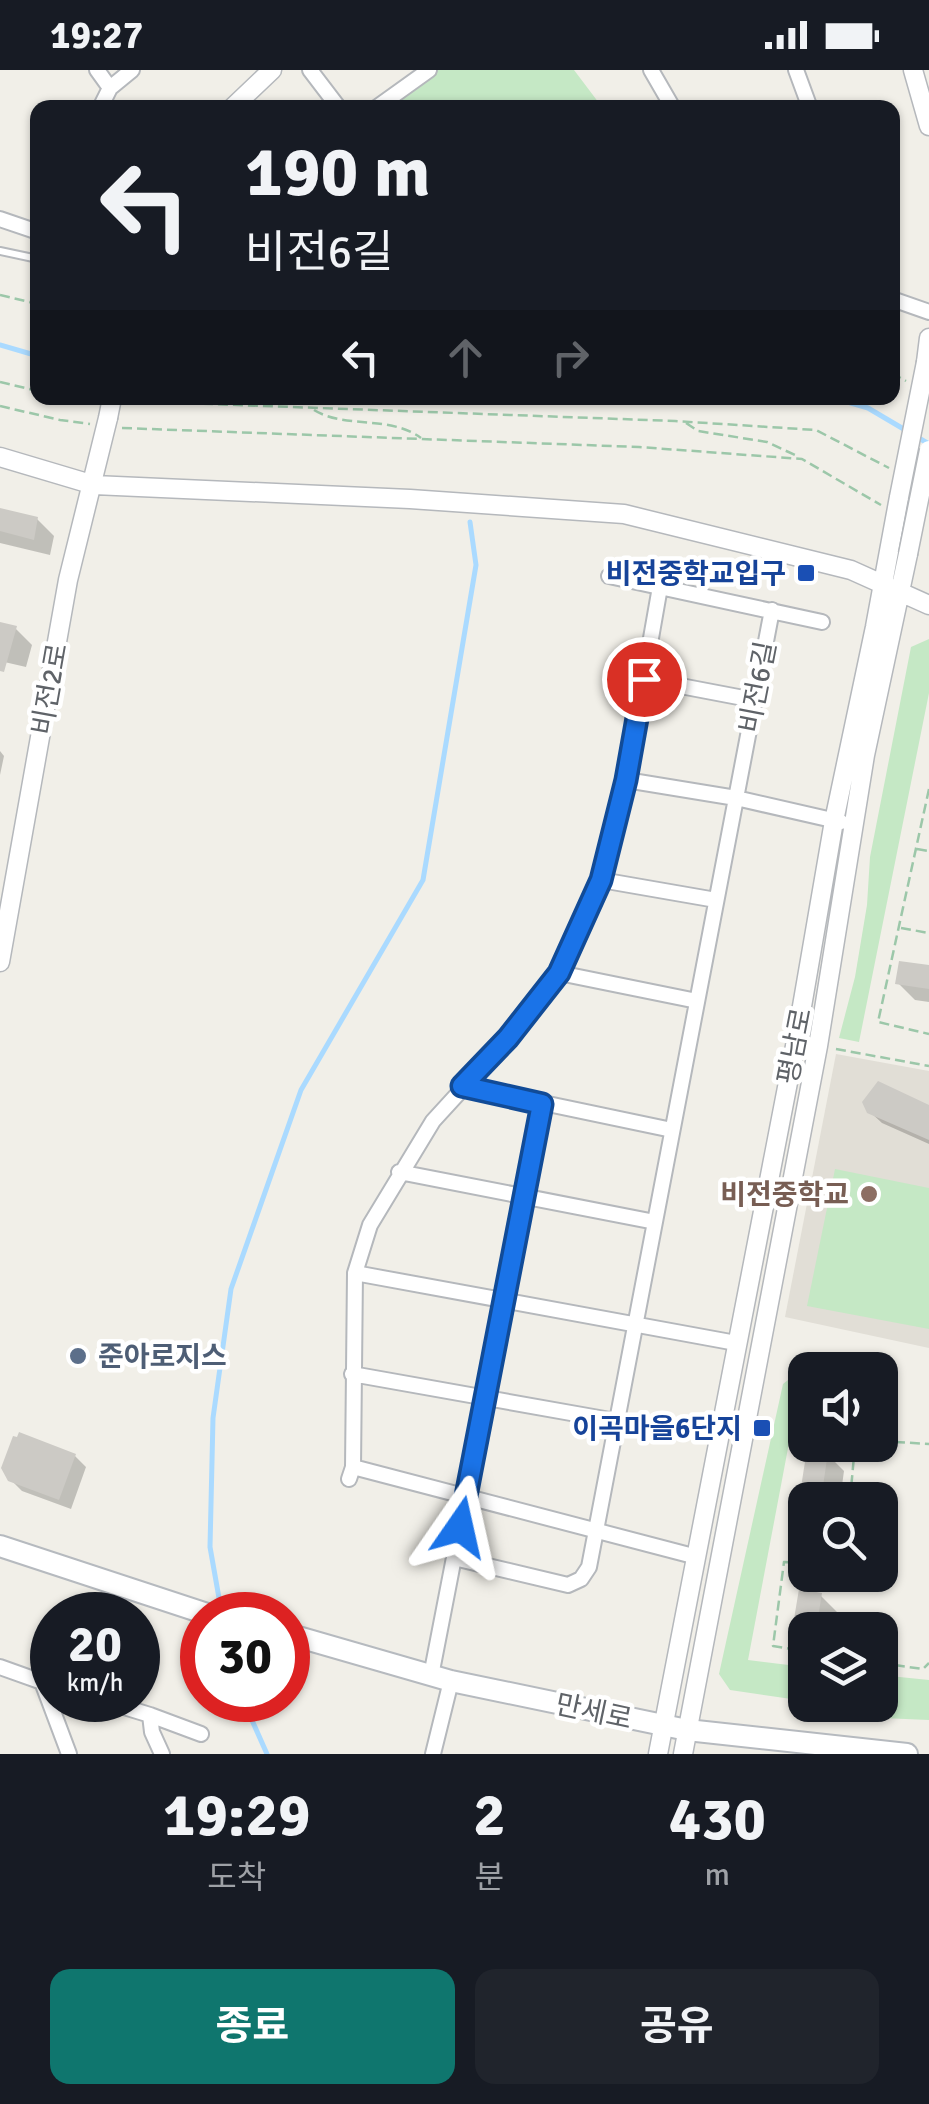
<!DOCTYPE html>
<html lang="ko">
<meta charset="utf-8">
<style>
body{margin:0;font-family:Signika,"Noto Sans KR",sans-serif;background:#20242c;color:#f1f3f6;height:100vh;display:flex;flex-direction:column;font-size:38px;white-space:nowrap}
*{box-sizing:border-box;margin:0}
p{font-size:32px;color:#9ea1a6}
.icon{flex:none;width:55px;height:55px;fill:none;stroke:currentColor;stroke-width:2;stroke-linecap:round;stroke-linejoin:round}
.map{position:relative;height:1684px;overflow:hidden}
.panel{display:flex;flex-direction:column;background:#171b24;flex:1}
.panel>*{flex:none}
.hud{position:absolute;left:30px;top:30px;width:870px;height:305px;border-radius:20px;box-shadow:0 2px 8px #0004;background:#171b24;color:#f1f3f6;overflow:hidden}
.fabs{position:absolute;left:788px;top:1282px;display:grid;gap:20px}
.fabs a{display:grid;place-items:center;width:110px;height:110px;border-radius:20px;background:#171b24;box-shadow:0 2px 8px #0004;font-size:50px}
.speed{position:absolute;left:30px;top:1522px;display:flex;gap:20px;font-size:50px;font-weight:700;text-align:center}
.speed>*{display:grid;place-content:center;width:130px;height:130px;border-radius:50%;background:#171b24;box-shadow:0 2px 8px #0004;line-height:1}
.speed small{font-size:25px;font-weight:400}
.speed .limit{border:15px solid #d22;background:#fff;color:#111}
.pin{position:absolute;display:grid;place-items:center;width:85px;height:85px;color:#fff;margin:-42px;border:5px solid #fff;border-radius:50%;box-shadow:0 2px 10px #0007}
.me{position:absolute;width:110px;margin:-55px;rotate:11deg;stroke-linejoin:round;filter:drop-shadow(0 0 8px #0008)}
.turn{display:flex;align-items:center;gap:35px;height:210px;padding:0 50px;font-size:45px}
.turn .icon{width:130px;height:130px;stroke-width:2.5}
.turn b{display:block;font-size:70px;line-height:85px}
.lanes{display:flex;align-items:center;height:95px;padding:0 50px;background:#0003;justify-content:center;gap:50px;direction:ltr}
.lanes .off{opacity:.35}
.eta{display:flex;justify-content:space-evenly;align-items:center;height:170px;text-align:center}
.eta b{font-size:60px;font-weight:700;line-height:70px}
.primary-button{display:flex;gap:20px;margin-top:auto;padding:20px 50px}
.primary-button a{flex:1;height:115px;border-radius:20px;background:#0f766e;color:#fff;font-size:40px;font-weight:700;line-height:115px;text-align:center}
.primary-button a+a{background:#20242c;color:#f1f3f6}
.status{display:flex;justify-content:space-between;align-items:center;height:70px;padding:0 50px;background:#171b24;direction:ltr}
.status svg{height:28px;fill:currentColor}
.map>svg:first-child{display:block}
.education{fill:#e1ded6}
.green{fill:#c5e8c5}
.shadow{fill:#0003}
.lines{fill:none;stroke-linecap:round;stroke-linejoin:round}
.stream{stroke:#aadaff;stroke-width:5}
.building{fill:#cccac5}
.service-casing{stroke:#b5b8bc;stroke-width:10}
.minor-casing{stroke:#b5b8bc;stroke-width:18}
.tertiary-casing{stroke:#b5b8bc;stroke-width:21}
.secondary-casing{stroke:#b6babf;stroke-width:24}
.path{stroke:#9cc7a9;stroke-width:2.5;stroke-dasharray:10 5;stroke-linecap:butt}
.service{stroke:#fff;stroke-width:6}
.minor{stroke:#fff;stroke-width:14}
.tertiary{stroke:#fff;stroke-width:18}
.secondary{stroke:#fff;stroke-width:20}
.tertiary-bridge-casing{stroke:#b5b8bc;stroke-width:21;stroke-linecap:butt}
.tertiary-bridge{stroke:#fff;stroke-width:18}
.route-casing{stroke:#114b97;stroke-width:25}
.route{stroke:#1a73e8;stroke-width:18}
.transit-dot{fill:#1a4fb4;stroke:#fff;stroke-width:4}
.education-dot{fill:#8d6e63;stroke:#fff;stroke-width:4}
.service-dot{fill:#5c6f8a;stroke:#fff;stroke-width:4}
.labels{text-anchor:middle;stroke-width:9;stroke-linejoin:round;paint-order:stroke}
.transit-label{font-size:28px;font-weight:bold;fill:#164399;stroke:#fff;text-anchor:end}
.street-label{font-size:28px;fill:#5f6368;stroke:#fff}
.education-label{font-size:28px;font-weight:bold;fill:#785e54;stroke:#fff;text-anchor:end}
.service-label{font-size:28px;font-weight:bold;fill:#4e5e75;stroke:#fff;text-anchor:start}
</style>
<div class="status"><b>19:27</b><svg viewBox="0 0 49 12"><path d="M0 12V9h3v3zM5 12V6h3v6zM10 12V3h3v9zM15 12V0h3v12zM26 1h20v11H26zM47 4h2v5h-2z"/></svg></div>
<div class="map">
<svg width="929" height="1684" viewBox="0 0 929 1684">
<rect width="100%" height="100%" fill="#f1efe8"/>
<path class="education" d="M836,984L929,1001V1278L785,1247Z"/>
<path class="green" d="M429,0H574L602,37L376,38Z
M929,569V623L859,972L839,968L855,907L867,835L870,787L911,577Z
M835,1099L929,1118V1259L807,1236Z
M802,1304L748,1590L805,1597V1631L730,1620L719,1604L783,1314L794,1305Z
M880,1605L929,1610V1650L858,1647L830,1635H880Z"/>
<path class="shadow" d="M0,440L37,449L54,466L50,485L0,473Z
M0,554L15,558L32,575L26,597L0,591Z
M0,681L4,686L0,705Z
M929,898V932L915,930L898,913Z
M929,1037V1074L882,1053L869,1041Z
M809,1382L827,1384L844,1401L840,1430H805V1491L794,1480Z
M75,1386L86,1397L71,1439L22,1421L10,1409Z
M821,1526L838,1543L835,1559L840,1560H805V1585L792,1572Z
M880,1569L894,1583L891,1603L880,1601Z"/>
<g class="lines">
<path class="stream" d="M0,275L38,286
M422,328L424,330
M834,328L868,338L929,374
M222,1545L210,1477L213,1348L231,1219L301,1020L423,810L476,495L470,452
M243,1630L267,1684"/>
</g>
<path class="building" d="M0,438L38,447L34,470L0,461Z
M0,552L17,556L4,602L0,601Z
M899,891L929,895V919L895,914Z
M878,1011L929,1035V1070L867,1043L862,1032Z
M19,1362L76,1384L59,1430L8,1411L1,1398L13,1366L17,1367Z
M807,1379L828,1382L821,1430H799Z
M798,1439L805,1440V1483L792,1481Z
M799,1519L822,1523L816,1560H805V1576L790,1573Z"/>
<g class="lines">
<g class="service-casing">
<path id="service" d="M0,181L38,189"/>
</g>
<g class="minor-casing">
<path id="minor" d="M97,0L110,18
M310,0L339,38
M651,0L673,38
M796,0L810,38
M100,38L110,18L132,0
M376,38L429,0
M0,149L38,162
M892,229L929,242
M609,506L822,552
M644,609L754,630
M626,710L736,728L841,752
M601,810L716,830
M559,903L697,931
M462,1016L672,1060
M399,1102L655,1152
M355,1203L736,1273
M352,1304L616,1351
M353,1397L697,1487
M349,1409L353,1397L355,1203L370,1155L433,1051L508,969L559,903L601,810L626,710L660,517
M454,1488L568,1515L581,1509L589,1497L772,540
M0,1597L42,1612
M431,1606L542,1034
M52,1615L42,1612L69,1684
M101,1630L150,1645L152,1662L162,1684
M150,1645L201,1664
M433,1684L451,1611"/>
</g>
<g class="tertiary-casing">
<path id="tertiary" d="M913,0L929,56
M232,38L272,0
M926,292L929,268
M0,387L94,415L410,429L624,444L851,500L929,535
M0,892L68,510L108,348
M658,1684L796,971L834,751L875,557L899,427
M683,1684L818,976L865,685L908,484"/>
</g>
<g class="secondary-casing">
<path id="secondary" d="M0,1476L210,1545
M288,1564L451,1611L687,1660L907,1684"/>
</g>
<path class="path" d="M0,225L38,234
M892,303L906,311
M0,312L38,321
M61,328L95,330
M128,331L675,351L816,360L889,398
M0,336L60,350L90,354
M314,340C345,359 390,345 421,368
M686,353L698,361L767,372L797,386
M122,358L639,377L802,389L881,435
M929,719L878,952L929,964
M917,779L929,781
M901,858L929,863
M836,979L929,996
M880,1371L929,1374
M850,1430L855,1375
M805,1493L784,1492L773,1576L805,1581
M880,1593L923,1599L929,1593"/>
<use href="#service" class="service"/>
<use href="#minor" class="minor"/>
<use href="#tertiary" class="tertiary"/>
<use href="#secondary" class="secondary"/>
<g class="tertiary-bridge-casing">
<path id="tertiary-bridge" d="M108,348L112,328
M899,427L926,292
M908,484L929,380"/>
</g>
<use href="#tertiary-bridge" class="tertiary-bridge"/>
</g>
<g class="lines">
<g class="route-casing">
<path id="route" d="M460,1457L542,1034L462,1016L508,968L559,903L601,810L626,710L644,609"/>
</g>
<use href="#route" class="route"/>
</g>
<g class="transit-dot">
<rect x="796" y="493" width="20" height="20" rx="5"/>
<rect x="752" y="1348" width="20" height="20" rx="5"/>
</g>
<circle class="education-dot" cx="869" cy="1124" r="10"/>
<circle class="service-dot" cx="78" cy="1286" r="10"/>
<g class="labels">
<g class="transit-label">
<text x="786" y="513">비전중학교입구</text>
<text x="742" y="1368">이곡마을6단지</text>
</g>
<g class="street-label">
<text transform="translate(757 617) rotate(-79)" y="10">비전6길</text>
<text transform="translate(49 619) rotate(-80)" y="10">비전2로</text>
<text transform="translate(794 976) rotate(-79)" y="10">평남로</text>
<text transform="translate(594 1641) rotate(12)" y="10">만세로</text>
</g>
<g class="education-label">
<text x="849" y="1134">비전중학교</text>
</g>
<g class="service-label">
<text x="98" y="1296">준아로지스</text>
</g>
</g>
</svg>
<div class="fabs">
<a><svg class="icon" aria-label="sound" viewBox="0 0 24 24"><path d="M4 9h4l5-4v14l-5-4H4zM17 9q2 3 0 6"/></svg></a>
<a><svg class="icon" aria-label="search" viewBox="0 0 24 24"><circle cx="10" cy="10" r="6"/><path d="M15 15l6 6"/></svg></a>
<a><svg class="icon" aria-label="layers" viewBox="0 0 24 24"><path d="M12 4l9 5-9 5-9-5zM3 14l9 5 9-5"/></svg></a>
</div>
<div class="speed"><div>20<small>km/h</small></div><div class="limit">30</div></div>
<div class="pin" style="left:644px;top:609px;background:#d93025"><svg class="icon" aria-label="arrive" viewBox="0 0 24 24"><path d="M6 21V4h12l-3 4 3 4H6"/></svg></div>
<svg class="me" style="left:460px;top:1457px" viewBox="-20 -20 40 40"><path d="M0-17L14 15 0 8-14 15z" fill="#1a73e8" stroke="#fff" stroke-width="4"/></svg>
<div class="hud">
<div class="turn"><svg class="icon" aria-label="left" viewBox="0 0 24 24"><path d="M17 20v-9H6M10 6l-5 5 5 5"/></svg><div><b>190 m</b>비전6길</div></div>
<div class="lanes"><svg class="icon" aria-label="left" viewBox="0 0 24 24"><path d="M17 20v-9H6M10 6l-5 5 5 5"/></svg><svg class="icon off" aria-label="ahead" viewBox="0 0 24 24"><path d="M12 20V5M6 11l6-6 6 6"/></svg><svg class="icon off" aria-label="right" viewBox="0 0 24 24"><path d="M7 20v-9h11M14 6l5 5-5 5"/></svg></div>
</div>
</div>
<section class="panel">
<div class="eta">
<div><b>19:29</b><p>도착</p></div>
<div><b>2</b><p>분</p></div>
<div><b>430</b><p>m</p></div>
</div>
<div class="primary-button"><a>종료</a><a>공유</a></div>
</section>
